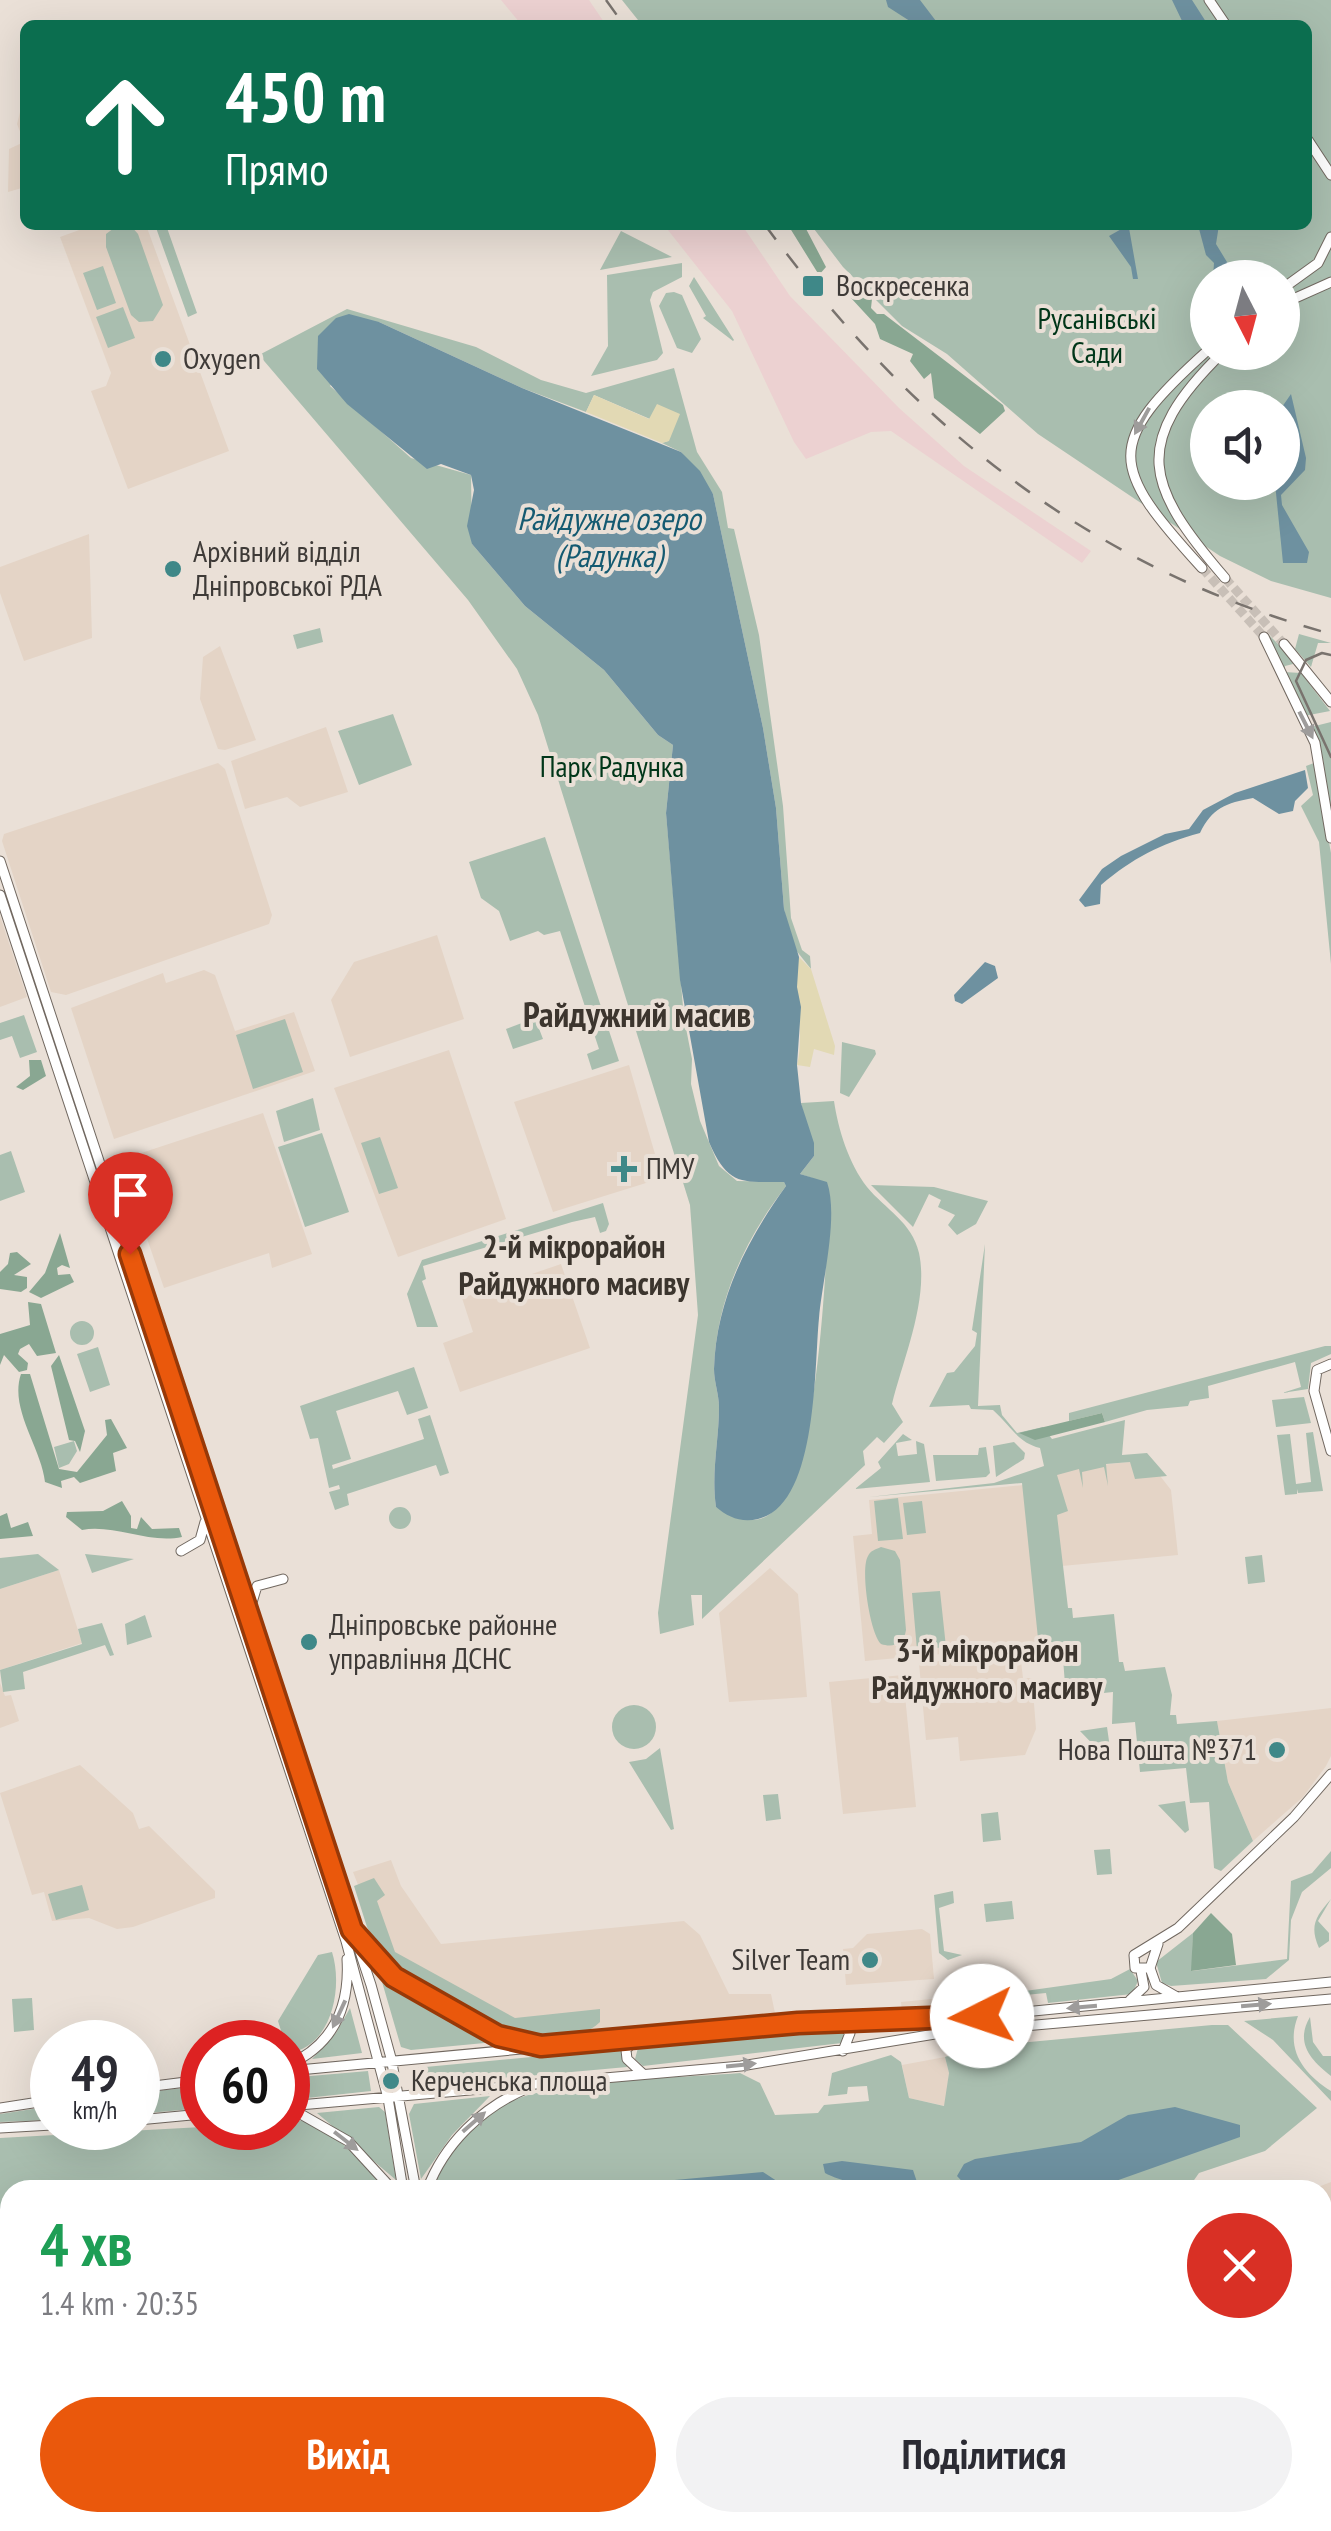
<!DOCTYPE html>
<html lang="uk">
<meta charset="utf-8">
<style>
body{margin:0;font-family:"PT Sans Narrow",sans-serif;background:#f2f2f3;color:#2b2b33;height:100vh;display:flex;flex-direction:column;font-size:38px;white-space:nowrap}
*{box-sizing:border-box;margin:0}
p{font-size:32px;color:#7c7c81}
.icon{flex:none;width:55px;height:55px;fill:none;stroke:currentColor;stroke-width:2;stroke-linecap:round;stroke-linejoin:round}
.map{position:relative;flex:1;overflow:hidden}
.side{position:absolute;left:0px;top:2180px;width:1332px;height:352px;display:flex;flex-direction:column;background:#fff;border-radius:30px 30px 0 0;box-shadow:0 10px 40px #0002}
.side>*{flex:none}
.hud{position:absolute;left:20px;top:20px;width:1292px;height:210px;border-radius:15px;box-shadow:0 10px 40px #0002;background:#0b6e4f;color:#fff;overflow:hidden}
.needle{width:65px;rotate:174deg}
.fabs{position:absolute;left:1190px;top:260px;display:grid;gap:20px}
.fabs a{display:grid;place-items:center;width:110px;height:110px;border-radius:50%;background:#fff;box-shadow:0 10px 40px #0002;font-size:50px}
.speed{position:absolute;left:30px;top:2020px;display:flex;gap:20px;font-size:50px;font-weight:700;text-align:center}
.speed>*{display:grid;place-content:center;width:130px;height:130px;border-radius:50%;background:#fff;box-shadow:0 10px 40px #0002;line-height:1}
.speed small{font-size:25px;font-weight:400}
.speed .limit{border:15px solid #d22;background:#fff;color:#111}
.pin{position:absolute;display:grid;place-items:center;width:85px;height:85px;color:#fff;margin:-102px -42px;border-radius:50% 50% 50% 0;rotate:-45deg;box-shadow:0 0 10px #0007}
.pin .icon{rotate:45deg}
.me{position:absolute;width:110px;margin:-55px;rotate:266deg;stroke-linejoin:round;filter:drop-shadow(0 0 8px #0008)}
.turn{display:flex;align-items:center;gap:35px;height:210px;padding:0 40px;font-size:45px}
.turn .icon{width:130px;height:130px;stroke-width:2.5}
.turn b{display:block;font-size:70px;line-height:85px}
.round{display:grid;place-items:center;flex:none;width:105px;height:105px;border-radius:52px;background:#f2f2f3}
.head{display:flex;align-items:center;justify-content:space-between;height:170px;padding:0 40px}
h1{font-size:60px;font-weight:700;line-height:75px;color:#1e9e55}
.cta{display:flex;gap:20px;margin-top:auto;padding:20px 40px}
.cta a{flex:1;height:115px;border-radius:60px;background:#ea580c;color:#fff;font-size:40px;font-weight:700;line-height:115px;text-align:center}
.cta a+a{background:#f2f2f3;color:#2b2b33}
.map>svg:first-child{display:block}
.built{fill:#e4d4c6}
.industrial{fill:#ecd1d1}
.green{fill:#a9beaf;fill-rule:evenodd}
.forest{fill:#89a792}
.sand{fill:#e2d9b4}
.water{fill:#6e91a0}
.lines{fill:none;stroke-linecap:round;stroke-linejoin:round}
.major-tunnel{stroke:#c8bfb7;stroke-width:9;stroke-dasharray:9 4.5;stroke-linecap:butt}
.major-casing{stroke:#716860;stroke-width:11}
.major{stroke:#fff;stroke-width:9}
.tram{stroke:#79736e;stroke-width:2.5}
.rail{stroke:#79736e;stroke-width:2.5;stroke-dasharray:18 18;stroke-linecap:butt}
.oneway{fill:#9e9c9b}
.route-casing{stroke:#983908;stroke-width:25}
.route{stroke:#ea580c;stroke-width:18}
.poi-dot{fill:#3f8888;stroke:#eae0d7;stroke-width:4}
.labels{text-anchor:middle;stroke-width:8;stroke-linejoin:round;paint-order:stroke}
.poi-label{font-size:30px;fill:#3e3a37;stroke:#eae0d7;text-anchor:start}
.park-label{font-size:30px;fill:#003619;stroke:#eae0d7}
.water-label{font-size:32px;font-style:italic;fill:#145a71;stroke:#eae0d7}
.neighbourhood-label{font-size:32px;font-weight:bold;fill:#3c352e;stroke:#eae0d7}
.quarter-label{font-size:35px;font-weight:bold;fill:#3c352e;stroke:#eae0d7}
</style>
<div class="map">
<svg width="1331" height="2531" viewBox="0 0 1331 2531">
<rect width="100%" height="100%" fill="#eae0d7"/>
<path class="built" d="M25,92V187L8,192L9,149L24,142L17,124Z
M93,225H146L229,451L128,489L91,391L106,386L111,373L60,237Z
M89,534L92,638L24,661L0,593V567Z
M220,646L256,740L225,750L218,749L200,699L203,657Z
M326,727L348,792L300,807L287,797L245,809L231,761Z
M218,763L225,769L272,915L269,924L66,995L51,992L2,841L4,834Z
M0,916L27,997L0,1007Z
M437,935L464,1019L350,1057L331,1000L354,962Z
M204,970L215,975L235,1031L294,1012L315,1071L114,1139L71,1008L163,973L166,983Z
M449,1050L506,1219L398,1257L334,1088Z
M629,1065L662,1178L553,1212L514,1102Z
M263,1113L312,1254L272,1268L269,1253L164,1288L120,1160Z
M561,1264L590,1348L460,1392L443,1343L473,1332L462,1298Z
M1144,1455L1171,1490L1178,1555L1062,1566L1052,1470L1129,1462Z
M1024,1485L1039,1645L865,1661L853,1536L872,1534L869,1500Z
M770,1568L798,1594L807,1697L729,1702L719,1613Z
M59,1570L82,1643L0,1670V1589Z
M1020,1653L1023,1678H1032L1036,1729L1025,1755L960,1761L958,1737L926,1740L919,1663Z
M903,1675L916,1807L843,1814L829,1682Z
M0,1683L5,1696L11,1695L19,1721L0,1728Z
M1331,1708V1756L1326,1766L1303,1797L1253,1841L1228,1782L1217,1721Z
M80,1765L133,1813L139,1829L149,1826L215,1891V1898L133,1927L117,1929L89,1918L52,1921L44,1892L32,1895L0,1793Z
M391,1860L401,1886L441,1944L684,1921L700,1935L729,1994H771L776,2018L597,2036L581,2029L523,2034L385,1954L353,1872Z
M922,1929L930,1934L934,1979L846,1985L843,1949L853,1948L867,1934Z
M1020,1990L1021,1999L902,2012L901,2002Z
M945,2057L949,2073L945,2106L909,2098L902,2065Z
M1331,2182V2289L1323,2313L1322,2190H1310Z
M10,2370V2431L0,2433V2371Z
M10,2452V2522L27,2523L20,2531H0V2453Z
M1000,2522L1005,2531H805L804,2523Z
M653,2523H727L728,2531H654Z"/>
<path class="industrial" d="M501,0H589L606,25L520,23Z
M664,225H742L790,296L899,408L964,466L1091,551L1082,563L891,431L871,432L806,459L794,442L732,311Z"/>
<path class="green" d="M622,0H1331V598L1271,581L1220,556L1038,434L947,354L902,326L843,267L811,225H1308V25H642ZM1208,278H1282V352H1208ZM1208,408H1282V482H1208Z
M118,225L131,226L138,234L163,305L153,321L139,322L131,315L106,247V234Z
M155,225H166L197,313L188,317Z
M621,231L672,257L600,270Z
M682,263V277L653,292L650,300L663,353L657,360L591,376L608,346L607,275Z
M103,266L116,303L97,310L83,273Z
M694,277L734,340L733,341L703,318L706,316L689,286Z
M674,292L682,295L701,339L692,353L677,348L659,306L666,293Z
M123,307L135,338L108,348L96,317Z
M347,309L476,347L541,380L586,393L674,368L697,452L722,492L728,528L734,529L759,635L783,806L791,918L802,950L810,956L811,969L791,944L784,909L776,808L763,728L713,494L681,452L662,443L668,441L650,419L594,395L586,412L522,388L379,322L330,386L411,458L471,475L472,544L525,606L604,670L658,735L673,745L666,813L684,1018L692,1059L691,1084L700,1121L719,1166L737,1181L784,1182L786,1186C745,1239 716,1301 714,1369C714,1382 719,1394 719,1407C719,1441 711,1472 716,1507C732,1514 750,1526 767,1516C821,1486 825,1259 830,1196L812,1178L800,1174L814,1156L801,1103L834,1101C838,1129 849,1164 867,1187C885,1209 912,1222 919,1253C929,1300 903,1359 892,1404L903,1422L884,1443L877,1437L863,1451L865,1465L702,1619V1595H691L694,1625L660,1634L658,1613L698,1315L690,1205L538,715L517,669L468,600L259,355Z
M320,628L323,642L297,649L293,635Z
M1268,634L1297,663L1285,666L1284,672L1301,673L1330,711L1304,716L1266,636Z
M1299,634L1331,643H1318L1311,667L1295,649Z
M393,714L412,765L359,785L338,731Z
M1331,722V819L1330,820L1323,759L1311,727Z
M1314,763L1331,853V964L1319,842L1301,806L1313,795L1306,766Z
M545,837L619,1061L592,1070L587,1054L599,1049L560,931L544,935L538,931L510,941L499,911L481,898L469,862Z
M24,1015L37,1052L20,1058L12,1036L0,1040V1023Z
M535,1018L543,1039L513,1049L506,1029Z
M285,1019L303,1072L253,1089L236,1035Z
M842,1042L875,1050L876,1054L849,1097L840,1093Z
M313,1098L320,1130L284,1142L276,1111Z
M322,1133L349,1212L305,1227L278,1147Z
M380,1137L398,1188L379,1194L361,1143Z
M11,1151L25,1192L0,1201V1155Z
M871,1185L934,1187L988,1201L976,1224L957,1235L948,1225L955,1215L938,1207L941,1200L929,1194L913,1227Z
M603,1203L609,1224L606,1231L600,1233L595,1217L572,1222L423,1266L426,1279L422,1281L438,1327H417L407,1294L422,1260Z
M985,1244L978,1406L1000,1405L1002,1415L1017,1433L1043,1427L1052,1439L1125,1420L1122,1455L1147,1453L1167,1476L1135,1479L1130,1462L1106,1464L1108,1486L1104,1467L1082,1472L1083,1488L1079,1469L1057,1475L1068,1511L1057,1515L1068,1608H1072L1073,1618L1114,1614L1119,1662H1123L1125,1671L1165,1667L1172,1695L1170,1715H1176L1177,1724L1217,1721L1228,1782L1253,1841L1221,1871L1214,1868L1209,1802L1190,1803L1186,1768L1140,1772L1135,1722L1112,1724L1113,1692L1066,1697L1062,1646L1039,1648L1022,1483L869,1497L994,1483L1044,1466L1040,1448C1017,1442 1012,1427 993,1410L971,1409L969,1405L929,1407L947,1373L954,1372L975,1346L977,1333L972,1330Z
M70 1333a12 12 0 1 1 24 0a12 12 0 1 1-24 0Z
M1325,1346H1331V1354L1311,1363L1308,1389L1282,1393L1301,1387L1295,1362L1208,1386L1209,1398L1190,1401L1188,1406L1147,1410L1105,1422L1102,1413L1069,1421V1413Z
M98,1347L110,1385L90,1392L77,1354Z
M414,1367L428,1408L407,1415L398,1391L336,1411L351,1459L332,1465L333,1469L424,1439L418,1419L430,1415L449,1473L440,1476L436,1465L347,1494L349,1505L335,1510L329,1492L340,1489L339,1485L329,1488L318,1438L310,1439L300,1406Z
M1304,1397L1311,1423L1276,1427L1272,1400Z
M1313,1432L1323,1491L1298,1493L1297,1489V1494L1285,1495L1277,1435L1290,1434L1296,1484L1311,1482L1306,1433Z
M903,1434L912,1440L896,1443L898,1456L917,1454L916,1441L924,1444L930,1482L855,1489L881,1468L878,1462Z
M74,1441L77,1451L69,1464L59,1468L54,1447Z
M1014,1442L1025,1453L1024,1459L996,1477L993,1446Z
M986,1447L990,1473L986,1477L936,1481L933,1455H978L979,1448Z
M898,1498L903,1539L878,1541L874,1501Z
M922,1501L926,1533L907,1535L903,1503Z
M389 1518a11 11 0 1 1 22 0a11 11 0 1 1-22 0Z
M881,1547L895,1551L900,1560L906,1630C904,1644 893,1648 881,1644C870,1634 860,1569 868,1556C871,1550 875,1550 881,1547Z
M38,1554L59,1570L0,1589V1558Z
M85,1554L134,1559L92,1573Z
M1262,1555L1265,1582L1248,1584L1245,1557Z
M940,1591L946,1647L917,1650L912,1593Z
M145,1615L152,1637L127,1645L125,1624Z
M102,1623L114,1655L110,1656L105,1645L23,1672L25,1689L3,1692L0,1670L82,1644L78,1629Z
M612 1727a22 22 0 1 1 44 0a22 22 0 1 1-44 0Z
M1107,1727L1111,1755L1107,1759L1080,1731Z
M660,1748L674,1829L671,1830L629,1762L646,1759Z
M778,1794L781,1819L766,1821L763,1795Z
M1185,1801L1189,1830L1185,1833L1158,1805Z
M998,1812L1001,1840L983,1842L981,1814Z
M1110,1849L1112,1874L1097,1875L1094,1850Z
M1331,1851V1868L1302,1892L1291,1920L1289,1960L1266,1979L1171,1986L1162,1983L1156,1962L1193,1933L1192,1971L1287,1959L1291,1881L1312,1873Z
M374,1878L385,1895L377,1901L395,1952L515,2018L600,2009V2022C579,2044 527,2040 500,2033L386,1961L367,1927L354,1886Z
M82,1885L89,1910L56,1920L48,1894Z
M953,1891L954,1903L939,1908L944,1951L962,1955L948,1960L939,1953L934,1895Z
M1331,1899L1318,1921L1329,1933V1941L1319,1948C1309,1926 1316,1916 1331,1899Z
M1012,1901L1014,1919L986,1922L984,1904Z
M332,1952C343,1986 333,2047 288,2053L278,2021L318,1955Z
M1130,1969L1138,1981L1132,1994L1048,2003L1046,1993L1025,1995V1991L1111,1979Z
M380,1975L495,2042L411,2050L401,2047Z
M32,1998L34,2030L14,2032L12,1999Z
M350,2008L362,2053L312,2059L336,2033Z
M1298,2016C1285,2049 1303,2073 1331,2091V2101L1273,2040L1244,2021Z
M1310,2017L1313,2042L1323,2056H1331V2076C1310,2060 1295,2042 1310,2017Z
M1212,2025H1228L1317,2108L1265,2151L1199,2173L1187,2190H432C443,2156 479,2115 512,2101C562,2079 681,2078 740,2073L760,2083L775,2115L818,2113L824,2105L869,2101L867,2086L848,2087L847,2094L828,2096L832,2073L891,2055L901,2062L909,2098L944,2106L949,2073L945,2057L975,2047Z
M839,2030L846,2036L842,2043L643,2066L635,2059L638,2048L645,2044Z
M625,2048L627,2067L417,2086L415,2068Z
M368,2071L371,2091L288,2100V2078Z
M202,2086V2108L138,2114V2093Z
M490,2096L452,2135L421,2179L409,2114L414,2104Z
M52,2106V2120L0,2122V2114Z
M379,2107L385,2112L396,2180L317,2113Z
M288,2119C329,2120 361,2162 387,2190H10V2338L0,2339V2138L202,2127L288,2128Z"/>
<path class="forest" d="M788,225H804L826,267L819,275Z
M854,281L872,299L871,308L877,314H884L1003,405L1005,411L980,434L934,398L931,373L924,379L910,361L913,354L880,339L875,324L851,298Z
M29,1060H41L46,1076L23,1090L16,1087L30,1076Z
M60,1233L70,1268L62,1265L57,1268L58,1275L70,1274L74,1282L41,1298L29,1292L45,1273Z
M17,1252L31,1264L14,1275L27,1277V1288L21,1292L0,1289V1272L8,1264L10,1253Z
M28,1302L41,1304L56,1353L37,1356L29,1344L20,1349L18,1354L28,1363L27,1370L19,1372L4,1355L0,1365V1334L30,1325Z
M59,1355L85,1431L80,1452L75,1441L69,1440L51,1366Z
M21,1374H30L59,1469L77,1472L107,1435L105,1420L111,1419L127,1448L113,1453L116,1471L80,1483L74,1477L61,1481L62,1488L45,1482C41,1447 9,1409 21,1374Z
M1102,1413L1105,1422L1035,1440L1019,1433Z
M122,1501L131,1516V1528L137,1529L141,1517L152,1529L179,1528L182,1537C148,1544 114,1524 82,1530L66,1517L67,1512L103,1511Z
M7,1513L11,1528L28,1522L33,1536L0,1539V1516Z
M1211,1913L1232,1934L1236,1965L1191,1971L1193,1933Z"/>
<path class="sand" d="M594,395L649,419L657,404L680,414L669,441L662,443L586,412Z
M799,957L811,969L835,1046L834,1055L814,1049L810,1067L797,1065C806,1029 791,985 799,957Z"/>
<path class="water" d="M886,0H920L939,25H916L888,7Z
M1172,0H1192L1208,25H1184Z
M1198,225H1219L1216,244L1230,267L1223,269L1219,277H1213L1214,263L1206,255Z
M1125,227L1129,228L1138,279H1133L1131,267L1109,236Z
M349,314L379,322L522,388L681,452L700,471L713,494L763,728L776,808L784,909L799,957L797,987L801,1007L797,1065L801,1103L814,1143V1156L800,1174L827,1182C839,1217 822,1281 819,1318C814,1367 818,1505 758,1519C741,1523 728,1517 716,1507C711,1472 719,1441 719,1407C719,1394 714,1382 714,1369C716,1300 747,1240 786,1186L784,1182C741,1182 728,1186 709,1142L680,980L666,813L673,745L658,735L604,670L525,606L472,544L467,526L474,490L471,475L441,464L427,469L347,404L317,369L318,336L336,318Z
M1291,394L1306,458L1305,470L1281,495L1282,505L1309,552L1307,563H1283L1275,483L1282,482L1283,467L1293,460L1282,407Z
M1305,770L1308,788L1295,801L1293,811L1279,814L1253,798C1226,803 1212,808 1200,833C1160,844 1133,858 1101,885L1100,904L1085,907L1079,900L1102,869L1121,856L1165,834L1189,829L1203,810L1235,793Z
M985,962L995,966L998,978L962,1004L955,1001L954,995Z
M1175,2107L1240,2125V2137L1110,2183L1075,2190H970L957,2176L964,2164L975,2159L1081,2142L1128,2115Z
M842,2161L913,2170L917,2182C896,2196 846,2184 825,2173L823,2164Z
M763,2172L786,2187L564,2190Z
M10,2246V2311L0,2312V2247Z"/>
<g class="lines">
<path class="major-tunnel" d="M1202,568L1264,637
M1225,578L1284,644"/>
<g class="major-casing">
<path id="major" d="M1209,0L1226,25
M1308,140L1331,175
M1282,289L1318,263L1331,237
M1282,304L1331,282
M1223,352C1129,444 1146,486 1225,578
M1202,568C1109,466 1103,444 1208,350
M1264,637L1315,743L1331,838
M1284,644L1331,702
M0,861L371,1985L391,2058L416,2190
M0,895L346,1941L388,2098L403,2190
M1331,1364L1317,1370L1314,1391L1331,1451
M181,1551L200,1540L205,1522
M250,1609L257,1586L283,1579
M358,1938C392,1984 472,2032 528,2044
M1158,1944L1150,1968H1135L1134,1955L1178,1928L1294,1817L1331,1774
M1150,1968L1156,1985L1177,1997
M1130,2000L1144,1987L1141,1971
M841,2024L850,2033L843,2051
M635,2039L626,2050L627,2059L642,2073
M288,2065C333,2045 350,2007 347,1959
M288,2071L799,2023L982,2016L1331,1982
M138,2088L202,2080
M288,2106L741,2066L935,2034L1331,1999
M0,2108L52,2100
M290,2108L348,2141L393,2190
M138,2120L202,2114
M0,2128L52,2125
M427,2190C444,2144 482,2107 528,2088
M380,2531L382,2522
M390,2531L392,2522"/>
</g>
<use href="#major" class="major"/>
<path class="tram" d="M1331,655L1322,653L1306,660L1296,681L1331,757
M1324,2531L1331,2511"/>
<path class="rail" d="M606,0L624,25
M765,225C912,425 1088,567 1331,634"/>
</g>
<defs><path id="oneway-solid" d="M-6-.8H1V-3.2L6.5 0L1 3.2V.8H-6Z" transform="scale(2.5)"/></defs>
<g class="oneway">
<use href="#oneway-solid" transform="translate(1142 421) rotate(119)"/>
<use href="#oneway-solid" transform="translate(1306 725) rotate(63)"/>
<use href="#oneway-solid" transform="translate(1256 2005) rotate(-5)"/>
<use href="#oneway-solid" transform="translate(1082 2007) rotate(175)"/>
<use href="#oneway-solid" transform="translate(339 2014) rotate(115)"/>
<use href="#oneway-solid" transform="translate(741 2065) rotate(-6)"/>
<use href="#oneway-solid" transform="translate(474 2122) rotate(-41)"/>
<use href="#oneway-solid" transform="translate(346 2141) rotate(38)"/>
</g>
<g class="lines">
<g class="route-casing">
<path id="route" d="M130,1254L352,1930L394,1977L498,2036L541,2046L798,2023L982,2016"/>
</g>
<use href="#route" class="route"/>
</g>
<g class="poi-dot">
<rect x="801" y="274" width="24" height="24" rx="5"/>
<circle cx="163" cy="359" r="10"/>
<circle cx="173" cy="569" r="10"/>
<path d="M619 1154h10v10h10v10h-10v10h-10v-10h-10v-10h10z"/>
<circle cx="309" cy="1642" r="10"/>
<circle cx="1277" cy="1750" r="10"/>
<circle cx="870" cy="1960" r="10"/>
<circle cx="391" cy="2081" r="10"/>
</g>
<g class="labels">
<g class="poi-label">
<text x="836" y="296">Воскресенка</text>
<text x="183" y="369">Oxygen</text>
<text x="193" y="562">Архівний відділ<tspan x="193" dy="34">Дніпровської РДА</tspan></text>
<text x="646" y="1179">ПМУ</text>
<text x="329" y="1635">Дніпровське районне<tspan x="329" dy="34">управління ДСНС</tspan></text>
<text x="1257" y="1760" text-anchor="end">Нова Пошта №371</text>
<text x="850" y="1970" text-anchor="end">Silver Team</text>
<text x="411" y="2091">Керченська площа</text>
</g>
<g class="park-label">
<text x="1097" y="329">Русанівські<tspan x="1097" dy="34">Сади</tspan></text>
<text x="612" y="777">Парк Радунка</text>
</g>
<g class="water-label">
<text x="609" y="530">Райдужне озеро<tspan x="609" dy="37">(Радунка)</tspan></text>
</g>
<g class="neighbourhood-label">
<text x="574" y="1258">2-й мікрорайон<tspan x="574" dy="37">Райдужного масиву</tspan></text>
<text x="987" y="1662">3-й мікрорайон<tspan x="987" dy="37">Райдужного масиву</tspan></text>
</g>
<g class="quarter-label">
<text x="637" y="1027">Райдужний масив</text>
</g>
</g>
</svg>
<div class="fabs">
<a><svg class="needle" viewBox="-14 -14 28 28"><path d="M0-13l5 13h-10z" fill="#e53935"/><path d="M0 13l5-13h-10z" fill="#7c7c81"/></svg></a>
<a><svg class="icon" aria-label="sound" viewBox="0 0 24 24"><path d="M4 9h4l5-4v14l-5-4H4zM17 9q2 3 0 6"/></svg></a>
</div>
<div class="speed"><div>49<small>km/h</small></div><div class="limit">60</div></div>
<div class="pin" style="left:130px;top:1254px;background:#d93025"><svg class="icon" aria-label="arrive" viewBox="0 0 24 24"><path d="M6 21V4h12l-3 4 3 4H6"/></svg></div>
<svg class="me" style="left:982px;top:2016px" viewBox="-20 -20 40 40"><circle r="19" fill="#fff"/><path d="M0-13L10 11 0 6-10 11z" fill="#ea580c"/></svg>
<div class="hud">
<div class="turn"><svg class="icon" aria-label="ahead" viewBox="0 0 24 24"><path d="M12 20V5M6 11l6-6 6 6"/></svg><div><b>450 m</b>Прямо</div></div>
</div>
<section class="side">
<div class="head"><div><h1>4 хв</h1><p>1.4 km · 20:35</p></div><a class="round" style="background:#d93025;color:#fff"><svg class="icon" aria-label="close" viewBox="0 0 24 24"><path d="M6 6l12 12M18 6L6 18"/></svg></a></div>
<div class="cta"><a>Вихід</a><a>Поділитися</a></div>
</section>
</div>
